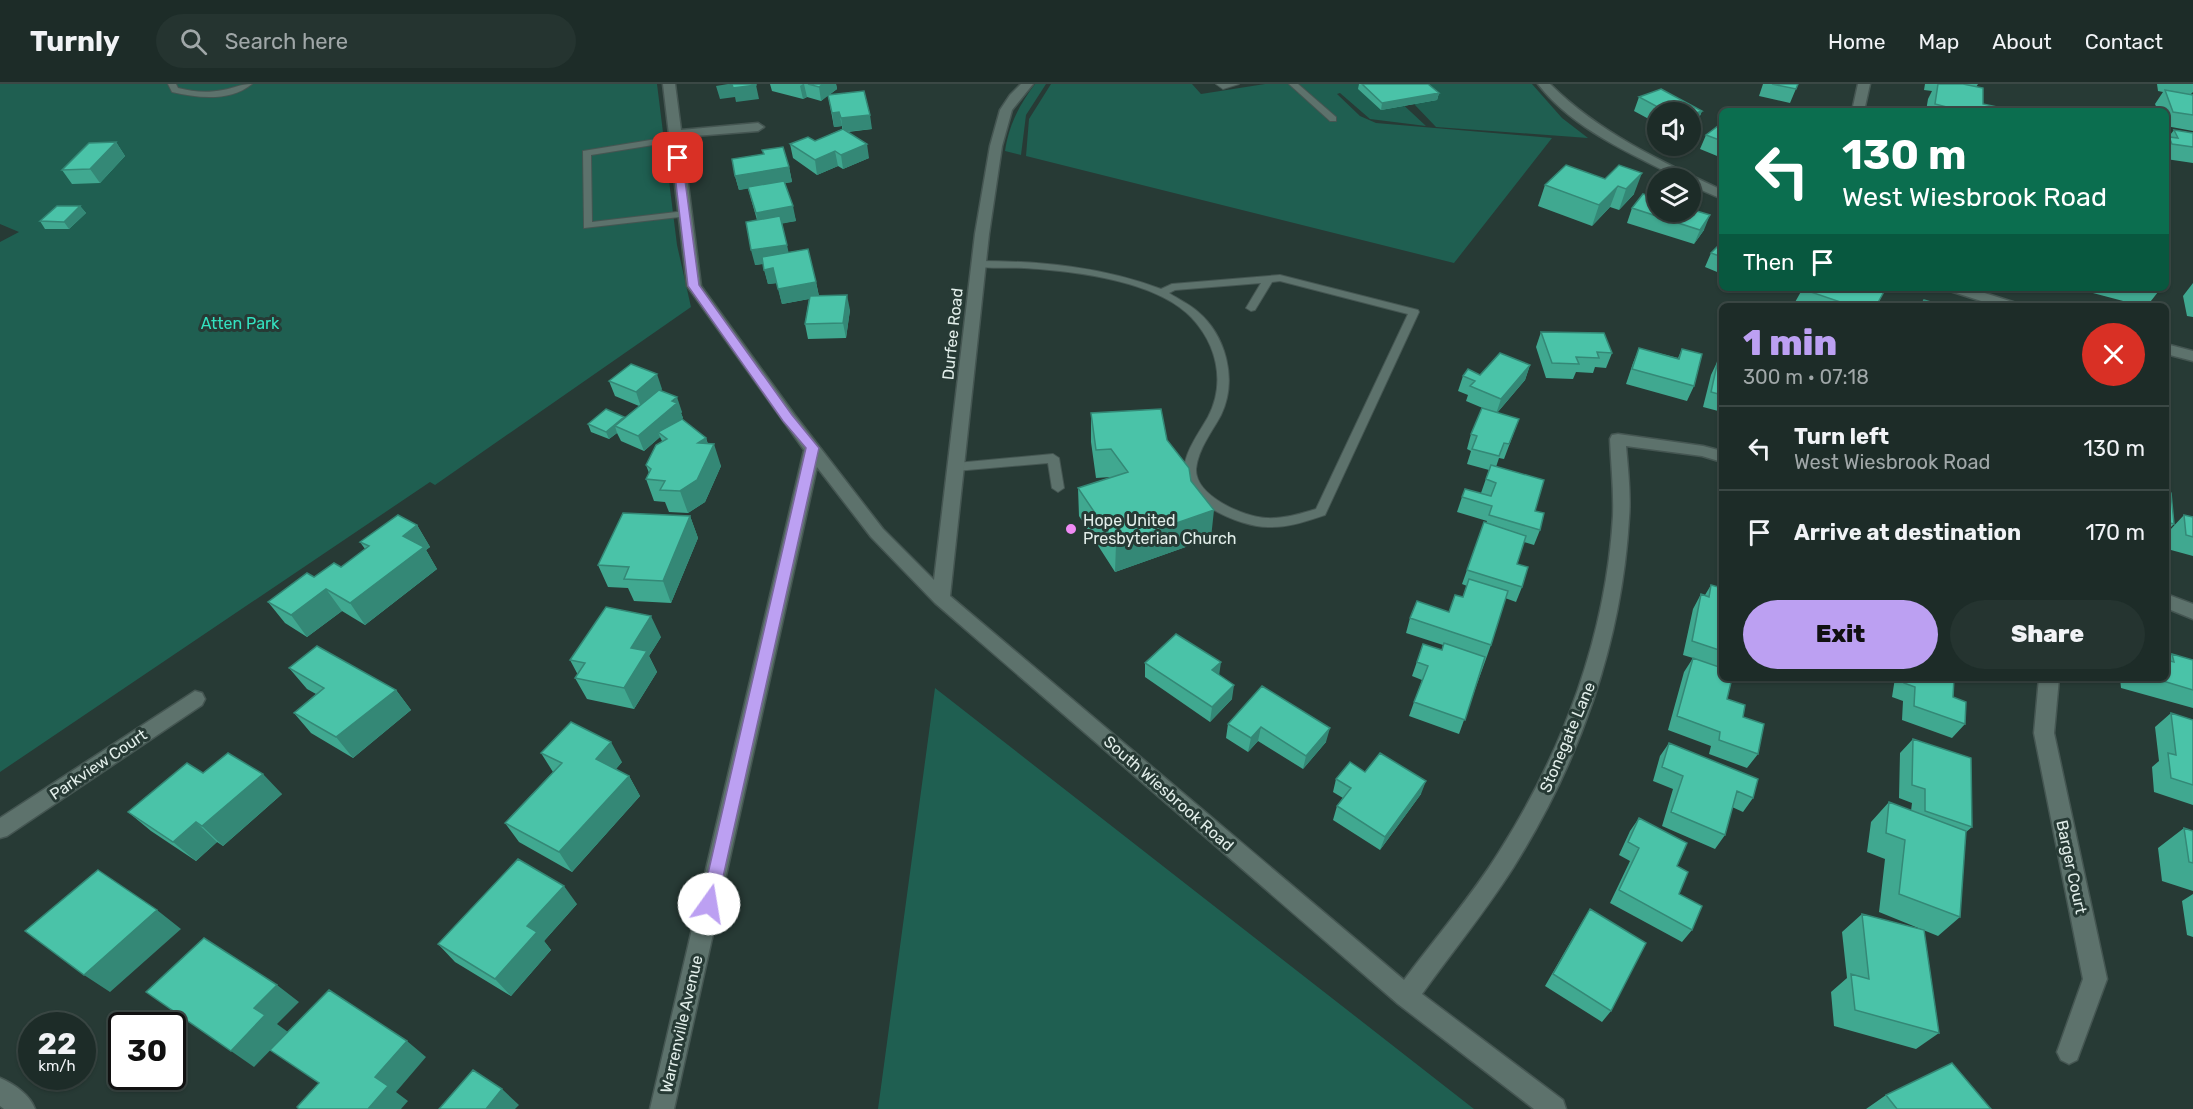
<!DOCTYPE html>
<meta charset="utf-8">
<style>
body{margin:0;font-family:Rubik,sans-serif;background:#253430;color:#f1f3f6;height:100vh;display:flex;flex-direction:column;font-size:22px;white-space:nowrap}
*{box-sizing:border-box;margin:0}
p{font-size:20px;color:#a0a7a8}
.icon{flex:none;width:33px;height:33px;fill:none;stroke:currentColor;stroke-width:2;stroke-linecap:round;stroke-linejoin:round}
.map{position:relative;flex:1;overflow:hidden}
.details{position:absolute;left:1719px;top:219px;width:450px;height:378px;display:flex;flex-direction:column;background:#1d2c28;border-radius:9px;box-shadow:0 2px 4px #0004,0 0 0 2px #3b4845}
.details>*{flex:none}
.banner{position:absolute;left:1719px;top:24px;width:450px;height:183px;border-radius:9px;box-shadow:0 2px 4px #0004,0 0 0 2px #3b4845;background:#0b6e4f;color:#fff;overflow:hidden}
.buttons{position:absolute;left:1647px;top:18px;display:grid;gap:12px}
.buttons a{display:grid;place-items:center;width:54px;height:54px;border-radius:50%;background:#1d2c28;box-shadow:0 2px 4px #0004,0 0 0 2px #3b4845;font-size:30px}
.speed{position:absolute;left:18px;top:928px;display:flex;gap:12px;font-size:30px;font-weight:700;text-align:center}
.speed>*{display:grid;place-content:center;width:78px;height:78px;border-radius:50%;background:#1d2c28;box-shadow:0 2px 4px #0004,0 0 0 2px #3b4845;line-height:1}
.speed small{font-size:15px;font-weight:400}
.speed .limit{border:3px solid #111;border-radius:9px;background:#fff;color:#111}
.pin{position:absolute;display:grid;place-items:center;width:51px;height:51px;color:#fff;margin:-26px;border-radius:12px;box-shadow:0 3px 9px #0006}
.me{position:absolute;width:66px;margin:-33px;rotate:13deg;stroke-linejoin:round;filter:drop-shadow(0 0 4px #0008)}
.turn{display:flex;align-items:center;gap:21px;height:126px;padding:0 24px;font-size:27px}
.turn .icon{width:78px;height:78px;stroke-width:2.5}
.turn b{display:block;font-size:42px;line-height:51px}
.then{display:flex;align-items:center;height:57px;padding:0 24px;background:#0003;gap:12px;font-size:22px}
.round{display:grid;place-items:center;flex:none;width:63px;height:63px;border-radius:32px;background:#253430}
.summary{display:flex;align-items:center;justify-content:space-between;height:102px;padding:0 24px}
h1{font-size:36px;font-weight:800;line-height:45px;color:#bca0f2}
.action{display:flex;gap:12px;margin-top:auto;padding:12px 24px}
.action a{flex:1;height:69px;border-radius:36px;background:#bca0f2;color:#111;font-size:24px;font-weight:800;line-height:69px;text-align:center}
.action a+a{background:#253430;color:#f1f3f6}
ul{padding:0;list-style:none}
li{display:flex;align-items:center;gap:18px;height:84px;padding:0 24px;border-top:2px solid #3b4845}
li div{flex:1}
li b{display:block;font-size:22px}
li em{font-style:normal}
header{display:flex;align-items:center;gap:36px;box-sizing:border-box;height:84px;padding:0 30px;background:#1d2c28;border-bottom:2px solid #3b4845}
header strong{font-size:28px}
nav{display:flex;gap:33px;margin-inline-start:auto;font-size:21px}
.search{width:420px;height:54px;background:#253430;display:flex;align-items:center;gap:15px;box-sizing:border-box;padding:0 21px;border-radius:33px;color:#a0a7a8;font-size:22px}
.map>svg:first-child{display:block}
.green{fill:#1f5f51}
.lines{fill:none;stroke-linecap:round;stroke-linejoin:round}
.lane-casing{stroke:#455652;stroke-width:2}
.street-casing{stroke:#455652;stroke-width:3}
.lane{fill:#5d726c;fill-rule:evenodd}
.street{fill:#5d726c;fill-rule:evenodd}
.wall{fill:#40a890}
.shaded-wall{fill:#348876}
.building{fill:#4ac3a8;stroke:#348876;stroke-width:1.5}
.route{fill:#bca0f2;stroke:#7a689d;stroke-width:1.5}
.poi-dot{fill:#f08bf5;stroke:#273a35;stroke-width:2}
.labels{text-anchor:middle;stroke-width:6;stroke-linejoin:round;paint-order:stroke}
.park-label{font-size:16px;fill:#33e2c0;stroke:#273a35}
.street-label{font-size:16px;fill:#e2eeea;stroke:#273a35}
.poi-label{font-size:16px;fill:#e2eeea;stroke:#273a35;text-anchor:start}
</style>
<header>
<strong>Turnly</strong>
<div class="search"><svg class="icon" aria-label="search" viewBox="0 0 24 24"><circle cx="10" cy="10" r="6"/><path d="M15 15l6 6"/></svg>Search here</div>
<nav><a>Home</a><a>Map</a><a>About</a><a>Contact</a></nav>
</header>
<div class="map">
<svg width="2193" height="1025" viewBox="0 0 2193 1025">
<rect width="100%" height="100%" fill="#273a35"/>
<path class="green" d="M0,0H657L677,161L691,223L435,401L430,398L0,688V158L19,148L0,140Z
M1035,0H1046L1026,31L1021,71L1005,67C1009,41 1019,21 1035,0Z
M1051,0H1192L1201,10L1265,0H1381L1426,42L1370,35L1340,9L1337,10L1360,32L1376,39L1552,54L1454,179L1026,72L1029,35Z
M1419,0H1532L1562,34L1588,54L1436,43L1414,20Z
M935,604L1474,1025H878Z"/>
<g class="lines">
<g class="lane-casing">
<path id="lane" d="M168,0H176L178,4C193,8 208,9 223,6C234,4 241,0 252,0C230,18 198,14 172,8Z
M1216,0H1239L1223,5Z
M1289,0H1298L1336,33V37H1330Z
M675,52L680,55L678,57L591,71L592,138L685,127L690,130L688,132L584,144L583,67Z
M978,177C1041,177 1102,183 1161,205L1172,200L1280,191L1418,226L1419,228L1325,431C1307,437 1288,444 1268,443C1241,443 1183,419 1184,386C1185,367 1199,349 1208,333C1226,299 1217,260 1191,233C1155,196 1073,187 1024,184C1008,183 990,185 974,182L973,180ZM1280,197L1408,230L1316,425C1300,430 1283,435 1266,434C1244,433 1195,412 1196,385C1198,365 1212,348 1221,331C1238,296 1226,251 1197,227C1189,220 1178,215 1169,209L1175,206L1261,199L1246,224L1251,227L1255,226L1272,198Z
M1053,370L1059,374L1064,404L1058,408L1052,404L1048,379L956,387L950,383L956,379Z"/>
</g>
<g class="street-casing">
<path id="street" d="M663,0H675L681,46L758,39L764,43L758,47L682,53L701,202L794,330L883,445L934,496L975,150L990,62L1000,26L1010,11L1021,0H1033L1012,26L1002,62L989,150L950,512L1404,896C1436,853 1471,813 1499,768C1563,667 1606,552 1613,432C1614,406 1611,381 1610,355L1612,351L1618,350L1703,362L1722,367V378L1702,372L1626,362C1628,386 1631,410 1629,434C1622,559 1579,679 1513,784C1485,828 1452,868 1422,910L1563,1016L1566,1025H1534L1398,920L935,519L871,453L817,383L674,1025H650L804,366L687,202Z
M1538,0H1550C1598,48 1662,78 1722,106V115L1690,101V94H1679C1630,69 1573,45 1538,0Z
M1858,0H1870L1864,27H1852Z
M1948,204H1969L2016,219L2018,222H1997L1950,207Z
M2166,260L2193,267V277L2166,270Z
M2166,510L2193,520V535L2166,524Z
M2039,594H2059L2054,649L2107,895L2077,976L2069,980L2061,976L2057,968L2083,895L2034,649Z
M195,607L202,609L205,615L202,621L7,752L0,754V734Z
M0,994C14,1000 30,1011 35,1025H4L0,1022Z"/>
</g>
<use href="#lane" class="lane"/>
<use href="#street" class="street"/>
</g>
<path class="wall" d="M770,0H836L837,5L829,11L872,45L848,48L869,74L843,85L838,82L817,91L793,74L790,60L815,57L842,45V42L834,43L828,11L821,17L807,13L803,15L772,7Z
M1359,0H1428L1439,9L1437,16L1381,26L1358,5Z
M1763,0H1798L1790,19L1759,12Z
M1925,0H1978L1976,3L1983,20L2007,27H1926L1928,15L1932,7L1924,6Z
M2157,0H2193V8L2191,10L2193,11V47L2166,42V27H2158L2155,20L2163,8L2158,7Z
M1661,5L1702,27L1696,41L1690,43V28H1658V40L1634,27L1639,13Z
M1722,39V74L1700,65L1706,51Z
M2174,46L2193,49V79L2166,75V56Z
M116,58L125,72L100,99L72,100L62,86Z
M1619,81L1634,110L1619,126L1610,123L1592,142L1538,122L1545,101L1605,95Z
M789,83L792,98L785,99L796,137L782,139L788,169L816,198L819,212L850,226L846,254L808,255L805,240L809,215L782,220L777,199L768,200L763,180L755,181L757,136L748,104L739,106L735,92Z
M80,122L86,129L69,145H45L40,137Z
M1632,124L1704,146L1694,160L1627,139Z
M1722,158V190L1705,183L1711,169Z
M2193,199V233L2187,232L2183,212Z
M1803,204L1876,222H1801L1794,220Z
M2074,204H2158V208L2147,222H2142Z
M1541,248L1612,269L1606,284L1595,283L1593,289L1576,288L1573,295L1546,294L1536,263Z
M1639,264L1678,274L1682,265L1694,302L1687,317L1626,300L1633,279Z
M1718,276L1722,277V328L1703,323L1711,291Z
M1530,281L1525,296L1497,329L1519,335L1504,375L1499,374L1496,383L1535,427L1540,446L1534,461L1524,458L1517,480L1522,503L1516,518L1505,514L1491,561L1459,650L1409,632L1422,596L1412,592L1423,560L1442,566L1443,561L1406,549L1410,534L1449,528L1463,513L1467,502L1462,500L1484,438L1486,439L1487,437L1457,428L1462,413L1481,409L1489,386L1467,380L1471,367L1467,365L1471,350L1485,325L1466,317L1468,311L1458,307L1463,292L1480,291Z
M609,297L662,305L660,307L682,328L681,329L683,334L680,336L706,354L708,360L721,382L705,418L688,429L669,428L665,418L654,417L646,395L649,389L646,381L662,357L660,353L644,367L621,357L617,349L609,355L591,348L588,340L624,334L639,322L615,312Z
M1091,329L1167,356L1191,397L1211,454L1115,488L1079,432L1078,404L1111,393L1096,394L1091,358Z
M2166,407L2174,440L2166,448Z
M2184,431L2193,433V472L2171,466L2170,446Z
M690,432L698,454L671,519L634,517L628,504L608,503L598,481Z
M417,441L430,463L426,466L437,485L365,541L342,527L307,553L285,539L268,518L314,493L341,483L365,465L360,458Z
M1711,501L1722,504V584L1727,615L1743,633L1758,670L1747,684L1709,670L1711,662L1668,646L1684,588L1693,574L1683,571L1693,525L1701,510L1705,511Z
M661,553L649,572L657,588L634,625L587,615L575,594L578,591L570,576Z
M2172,570L2193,576V624L2121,604L2120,594H2166V576Z
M1145,579L1219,591L1232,615L1210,638L1145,593Z
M289,584L396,606L411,626L353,674L311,649L294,629L316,610L307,605Z
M1895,594H1954L1953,613L1965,640L1952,654L1902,636L1903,617L1892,613Z
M1262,602L1326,658L1303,685L1258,657L1248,668L1226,654L1228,640Z
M2171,629L2193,636V721L2154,708L2152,683L2159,677L2155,643Z
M1913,655L1972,743L1965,749L1960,833L1938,852L1879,828L1885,775L1867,768L1871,738L1889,718L1911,727L1912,719L1899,714L1900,669Z
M1669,659L1753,714L1743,728L1732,723L1725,751L1715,765L1662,742L1673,705L1653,697L1660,672Z
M541,669L622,678L616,685L629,692L640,712L572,788L519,758L505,739L553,688Z
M1365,688L1421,710L1380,766L1333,736L1337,722L1343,714L1333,708L1336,695Z
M203,689L282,710L223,762L217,758L196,777L151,747L128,728Z
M1639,734L1679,810L1692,846L1682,858L1610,819L1630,777L1619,771L1630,747Z
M2184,744L2193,747V807L2162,797L2158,764Z
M2193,810V853L2187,851L2182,817Z
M577,820L544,857L551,866L511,912L455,878L438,860Z
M1590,825L1611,927L1602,938L1545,902L1582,838Z
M1862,830L1939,949L1916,965L1834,942L1831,908L1847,894L1842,848Z
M1886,1011L1991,1025H1866Z"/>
<path class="shaded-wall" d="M728,0L756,1L759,15L736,18L735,13L720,15L716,2Z
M803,0H804L807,13L803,15L800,2Z
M823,0H836L837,5L821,17L819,3Z
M1439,9L1437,16L1381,26L1382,19Z
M1702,27L1696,41L1690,43V31Z
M839,28L842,42L834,43L832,29Z
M870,31L872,45L843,48L841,34Z
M116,58L125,72L100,99L90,85Z
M867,60L869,74L843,85L841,71Z
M835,67L838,82L817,91L815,76Z
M789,83L792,98L739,106L735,92Z
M1642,89L1634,110L1619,126L1626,105Z
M1618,102L1610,123L1592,142L1599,121Z
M80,122L86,129L69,145L64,138Z
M793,122L796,137L759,144L756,129Z
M1710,131L1704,146L1694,160L1700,146Z
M787,161L790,175L755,181L751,166Z
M773,184L777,199L768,200L764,186Z
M816,198L819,213L782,220L778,205Z
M847,211L850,226L846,254L843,239Z
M1530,281L1525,296L1496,330L1501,315Z
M657,290L662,305L641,323L636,308Z
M677,313L682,328L681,329L683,334L662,351L658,348L660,353L644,367L638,352Z
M624,333L627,340L615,342L617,349L609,355L606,348Z
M706,354L710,367L714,360L721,382L705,418L688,429L680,407L698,359Z
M1214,426L1211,454L1115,488L1116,460Z
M690,432L698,454L671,519L663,497Z
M417,441L430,463L426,466L437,485L365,541L350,519L403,452Z
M326,505L342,527L307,553L291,531Z
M651,532L661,553L649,572L657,588L634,625L624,604L631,564Z
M1221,578L1219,592L1212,586Z
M1234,601L1232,615L1210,638L1212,623Z
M396,606L411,626L353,674L336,653Z
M1261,643L1258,657L1248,668L1251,654Z
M1330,644L1326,658L1303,685L1306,672Z
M611,658L622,678L607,695L596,675Z
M263,690L282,710L223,762L202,742Z
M629,692L640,712L572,788L559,768Z
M1426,697L1421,710L1380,766L1385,753Z
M196,738L217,758L196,777L173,758Z
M564,802L577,820L544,857L551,866L511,912L495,895L527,842Z
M157,826L181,845L110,908L84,891Z
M277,901L299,918L277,940L288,948L254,983L231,967L254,924Z
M407,957L426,973L396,1008L408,1017L401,1025H368L375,993Z
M502,1005L519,1021L515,1025H486Z"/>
<path class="building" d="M732,0H756V1L733,4Z
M808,0H823L819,3Z
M1362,0H1428L1439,9L1382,19Z
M1772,0H1798L1796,5Z
M1938,0H1963L1983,4V20L2007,25V27H1962L1935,20Z
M1661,5L1702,27L1690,31V28H1667L1639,13Z
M2165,6L2193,11V31L2173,28Z
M864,7L870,31L841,34L839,28L832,29L828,11Z
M1722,39V57L1706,51Z
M843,45L867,60L841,71L835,67L815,76L790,60L808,53L815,57Z
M2174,46L2193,49V63L2172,60L2169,53L2178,54Z
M116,58L90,85L62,86L89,59Z
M783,63L789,83L735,92L732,75L764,70L762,66Z
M1566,81L1605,95L1619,81L1642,89L1626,105L1618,102L1599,121L1545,101Z
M784,97L793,122L756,129L748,103Z
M1643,110L1658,115V128H1690V125L1710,131L1700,146L1632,124Z
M57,122H80L64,138L40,137Z
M780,132L787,161L751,166L746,138Z
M1722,158V173L1711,169Z
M808,165L816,198L778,205L773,184L764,186L762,173Z
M1803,204H1886L1876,222H1852L1802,205Z
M2141,204H2158V208Z
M847,211L843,239L805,240L810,212Z
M1924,216L1944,222H1921Z
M1541,248L1604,249L1612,269L1597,268L1599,274L1576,273L1579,280L1552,279Z
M1639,264L1679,275L1682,265L1702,270L1694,302L1632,285Z
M1500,269L1530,281L1501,315L1470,302L1475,297L1463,292L1468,285L1480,291Z
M1718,276L1722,277V311L1711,308Z
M631,280L657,290L636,308L609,297Z
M659,306L677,313L672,317L677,319L638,352L615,342Z
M1482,324L1519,335L1509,360L1504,359L1499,372L1472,365L1477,352L1471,350Z
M606,325L624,333L606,348L588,340Z
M1161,325L1167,356L1189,384L1191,397L1214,426L1116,460L1078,404L1128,388L1111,365L1096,366L1091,329Z
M682,335L706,354L698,359L714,360L697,396L680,407L660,406L665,397L646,395L651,385L646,381L656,361L667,355L658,348Z
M1491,381L1544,396L1535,427L1544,429L1540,446L1489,431L1492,422L1462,413L1465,405L1491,412L1496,399L1486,395Z
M2166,407L2171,409L2174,440L2166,438Z
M623,429L690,432L663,497L624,495L629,483L598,481Z
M398,431L417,441L403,452L424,463L350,519L326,505L291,531L268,518L307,489L314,493L334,479L341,483L369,462L360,458Z
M2184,431L2193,433V453L2186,451Z
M1484,438L1526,452L1517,480L1528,483L1522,503L1467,486Z
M1469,495L1508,507L1491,561L1410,534L1417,517L1449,528L1455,511L1463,513Z
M1711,501L1722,504V567L1692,557L1701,510L1709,513Z
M606,523L651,532L631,564L647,567L624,604L575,594L585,579L570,576Z
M1176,550L1221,578L1212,586L1234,601L1212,623L1145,579Z
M1444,559L1485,573L1465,636L1414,618L1428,582L1417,578L1423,560L1442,566Z
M317,562L396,606L336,653L294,629L324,604L289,584Z
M2172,570L2193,576V606L2153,594H2166V576L2174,578Z
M1693,574L1722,584V594H1732L1727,615L1745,621L1743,633L1764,640L1758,670L1719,656L1720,648L1677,632Z
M1905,594H1954L1953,613L1966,618L1965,640L1914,622L1915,603L1904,599Z
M1262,602L1330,644L1306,672L1261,643L1251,654L1228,640Z
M2171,629L2193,636V701L2171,694L2168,669L2176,671Z
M571,638L611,658L596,675L629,692L559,768L505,739L562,679L541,669Z
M1913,655L1971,674L1972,743L1925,727V705L1912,701Z
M1669,659L1758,695L1753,714L1737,707L1725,751L1671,728L1683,692L1662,683Z
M228,669L263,690L202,742L196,738L173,758L128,728L187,679L203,689Z
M1380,669L1426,697L1385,753L1337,722L1351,704L1336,695L1350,678L1365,688Z
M1889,718L1966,747L1960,833L1899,810L1905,756L1886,749Z
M1639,734L1687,759L1677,782L1688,788L1679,810L1702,822L1692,846L1619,806L1639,764L1628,758Z
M2184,744L2193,747V779L2189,778Z
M518,775L564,802L527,842L537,848L495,895L438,860Z
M98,786L157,826L84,891L25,847Z
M1590,825L1646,859L1611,927L1553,890Z
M1862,830L1924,846L1939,949L1855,926L1851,890L1869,895Z
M204,854L277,901L254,924L265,931L231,967L146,908Z
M329,906L407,957L375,993L388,1002L368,1025H299L297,1023L319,999L270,966Z
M1952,979L1991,1025H1897L1886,1011Z
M473,986L502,1005L486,1025H439Z"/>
<path class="route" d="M678,71L682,74L699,201L792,331L819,364L717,820L715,825L709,828L703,825L701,820L806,364L783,337L688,202L673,74Z"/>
<circle class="poi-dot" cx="1071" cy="445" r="6"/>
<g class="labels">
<g class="park-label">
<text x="240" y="245">Atten Park</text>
</g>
<g class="street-label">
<text transform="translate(952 250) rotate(-84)" y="6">Durfee Road</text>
<text transform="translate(1567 653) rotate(-67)" y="6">Stonegate Lane</text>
<text transform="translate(98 680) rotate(-34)" y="6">Parkview Court</text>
<text transform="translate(1169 709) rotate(41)" y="6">South Wiesbrook Road</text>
<text transform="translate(2072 783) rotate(78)" y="6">Barger Court</text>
<text transform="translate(681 940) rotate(-77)" y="6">Warrenville Avenue</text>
</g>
<g class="poi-label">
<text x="1083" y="442">Hope United<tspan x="1083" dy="18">Presbyterian Church</tspan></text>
</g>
</g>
</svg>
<div class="buttons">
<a><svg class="icon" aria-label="sound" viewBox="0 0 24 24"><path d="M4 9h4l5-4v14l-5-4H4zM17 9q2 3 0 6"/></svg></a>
<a><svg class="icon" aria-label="layers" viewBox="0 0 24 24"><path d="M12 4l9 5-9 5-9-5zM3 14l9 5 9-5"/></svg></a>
</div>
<div class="speed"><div>22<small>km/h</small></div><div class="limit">30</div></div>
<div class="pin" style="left:678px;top:74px;background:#d93025"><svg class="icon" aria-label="arrive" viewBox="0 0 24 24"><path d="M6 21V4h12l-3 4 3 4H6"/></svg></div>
<svg class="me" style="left:709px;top:820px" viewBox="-20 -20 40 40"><circle r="19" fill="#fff"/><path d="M0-13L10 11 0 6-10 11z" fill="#bca0f2"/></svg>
<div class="banner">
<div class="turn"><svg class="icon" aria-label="left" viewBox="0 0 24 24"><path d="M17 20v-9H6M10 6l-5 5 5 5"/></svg><div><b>130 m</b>West Wiesbrook Road</div></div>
<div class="then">Then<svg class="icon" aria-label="arrive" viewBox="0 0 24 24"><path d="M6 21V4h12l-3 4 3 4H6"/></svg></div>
</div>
<section class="details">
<div class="summary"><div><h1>1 min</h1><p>300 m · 07:18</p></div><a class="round" style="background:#d93025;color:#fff"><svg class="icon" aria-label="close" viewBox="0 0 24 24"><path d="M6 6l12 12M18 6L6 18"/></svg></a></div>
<ul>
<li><svg class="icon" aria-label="left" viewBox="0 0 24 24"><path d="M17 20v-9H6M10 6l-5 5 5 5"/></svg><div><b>Turn left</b><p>West Wiesbrook Road</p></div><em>130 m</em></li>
<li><svg class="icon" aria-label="arrive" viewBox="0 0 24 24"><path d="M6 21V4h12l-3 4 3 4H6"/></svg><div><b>Arrive at destination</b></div><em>170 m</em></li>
</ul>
<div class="action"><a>Exit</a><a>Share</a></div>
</section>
</div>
